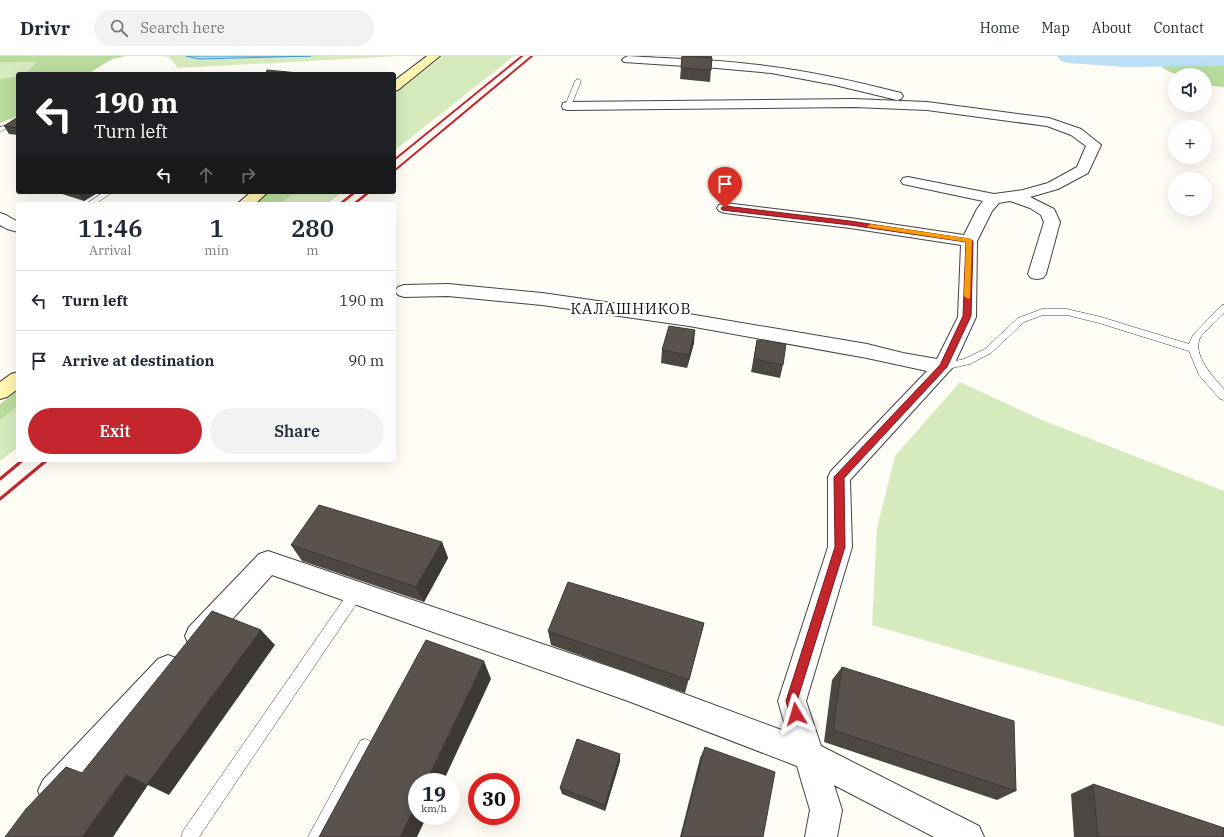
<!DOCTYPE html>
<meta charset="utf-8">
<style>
body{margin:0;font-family:"IBM Plex Serif",serif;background:#f2f2f3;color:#1f2937;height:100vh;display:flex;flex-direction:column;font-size:15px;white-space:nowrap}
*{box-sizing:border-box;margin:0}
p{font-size:13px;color:#747a83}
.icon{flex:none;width:22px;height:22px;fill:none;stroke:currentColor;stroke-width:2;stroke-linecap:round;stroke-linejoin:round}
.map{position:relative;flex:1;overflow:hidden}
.drawer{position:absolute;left:16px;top:146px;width:380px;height:260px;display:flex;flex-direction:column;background:#fff;border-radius:4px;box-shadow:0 4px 16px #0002}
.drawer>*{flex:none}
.hud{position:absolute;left:16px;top:16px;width:380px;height:122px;border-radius:4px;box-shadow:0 4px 16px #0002;background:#202124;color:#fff;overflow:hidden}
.fabs{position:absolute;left:1168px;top:12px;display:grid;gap:8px}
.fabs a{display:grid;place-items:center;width:44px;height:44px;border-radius:50%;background:#fff;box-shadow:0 4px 16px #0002;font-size:20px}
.speed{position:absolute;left:408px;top:717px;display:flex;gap:8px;font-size:20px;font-weight:700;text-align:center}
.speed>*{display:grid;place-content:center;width:52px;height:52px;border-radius:50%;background:#fff;box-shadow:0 4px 16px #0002;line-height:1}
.speed small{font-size:10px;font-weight:400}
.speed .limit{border:6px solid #d22;background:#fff;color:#111}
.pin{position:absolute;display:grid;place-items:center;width:34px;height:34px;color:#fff;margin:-41px -17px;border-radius:50% 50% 50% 0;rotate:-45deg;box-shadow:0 0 4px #0007}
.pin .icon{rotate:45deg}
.me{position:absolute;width:44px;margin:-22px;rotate:353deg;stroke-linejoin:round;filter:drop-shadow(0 0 3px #0008)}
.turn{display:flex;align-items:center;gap:14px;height:84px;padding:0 12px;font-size:18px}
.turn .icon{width:52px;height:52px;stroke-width:2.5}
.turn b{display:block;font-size:28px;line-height:34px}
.lanes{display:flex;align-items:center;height:38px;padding:0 12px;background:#0003;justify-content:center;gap:20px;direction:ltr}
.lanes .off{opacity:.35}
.eta{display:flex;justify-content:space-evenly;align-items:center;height:68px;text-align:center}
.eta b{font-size:24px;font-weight:600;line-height:28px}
.cta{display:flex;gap:8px;margin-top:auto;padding:8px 12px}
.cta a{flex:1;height:46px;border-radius:24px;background:#c4262e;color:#fff;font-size:16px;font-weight:600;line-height:46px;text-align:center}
.cta a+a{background:#f2f2f3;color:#1f2937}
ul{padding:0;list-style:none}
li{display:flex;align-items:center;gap:12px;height:60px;padding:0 12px;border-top:1px solid #e0e1e3}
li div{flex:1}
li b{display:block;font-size:15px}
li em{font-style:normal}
header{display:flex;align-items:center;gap:24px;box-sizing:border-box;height:56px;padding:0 20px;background:#fff;border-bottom:1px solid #e0e1e3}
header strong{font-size:19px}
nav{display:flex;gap:22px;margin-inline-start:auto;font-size:14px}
.search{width:280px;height:36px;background:#f2f2f3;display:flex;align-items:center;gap:10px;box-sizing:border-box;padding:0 14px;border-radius:22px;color:#747a83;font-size:15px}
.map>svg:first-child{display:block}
.green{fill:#d5ebbd}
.forest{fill:#b9dc9c}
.water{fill:#b9e0f7;stroke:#3f96cf}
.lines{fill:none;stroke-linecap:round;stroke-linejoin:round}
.river{fill:#b9e0f7;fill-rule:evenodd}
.lane-casing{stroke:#444;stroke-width:1}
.street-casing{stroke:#444;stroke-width:2}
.secondary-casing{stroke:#333;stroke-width:2}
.lane{fill:#fff;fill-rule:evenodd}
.street{fill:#fff;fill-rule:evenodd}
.secondary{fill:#fff6b0;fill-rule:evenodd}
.rail-far2{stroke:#c4262e;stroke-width:2}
.rail-far1{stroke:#c4262e;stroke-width:2.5}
.rail{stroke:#c4262e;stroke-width:3}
.wall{fill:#4d4742}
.shaded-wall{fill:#3f3936}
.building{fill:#5a524d;stroke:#3f3936}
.route{fill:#c4262e;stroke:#7f191e}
.slow{fill:#f59e0b}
.labels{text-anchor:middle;stroke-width:4;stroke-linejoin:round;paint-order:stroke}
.quarter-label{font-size:15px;letter-spacing:1px;fill:#111;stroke:#fff}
</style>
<header>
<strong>Drivr</strong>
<div class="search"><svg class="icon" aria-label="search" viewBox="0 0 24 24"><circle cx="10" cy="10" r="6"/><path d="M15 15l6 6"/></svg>Search here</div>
<nav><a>Home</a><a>Map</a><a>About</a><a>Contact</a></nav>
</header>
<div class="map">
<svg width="1224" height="781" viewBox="0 0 1224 781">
<rect width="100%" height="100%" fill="#fffdf5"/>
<path class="green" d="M160,0H186L199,3L311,0H400L178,12L169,1Z
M443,0H514L394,95V38Z
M0,6H37L25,18H18V20L0,23Z
M296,136H342L327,148H280Z
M960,326L1042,364L1224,435V670L872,569L877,472L895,400Z
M18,350V391L0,405V364Z"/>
<path class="forest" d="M0,0H126L112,3L88,18H25L37,6H0Z
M1148,0H1224V31L1205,29V19C1173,19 1173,21 1148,0Z
M18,20V60L0,67V23Z
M269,136H296L280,148H254Z
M18,334V350L0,364V348Z"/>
<path class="water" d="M186,0H311L199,3Z"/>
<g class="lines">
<path class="river" d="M1057,0H1224V10L1124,11L1069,7L1061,5Z"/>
<g class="lane-casing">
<path id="lane" d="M578,23L581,25L571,50L566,51L565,50L575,25Z
M4,70L7,72L0,76V71Z
M104,136H113L95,148H86Z
M1224,249V257C1218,264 1204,275 1200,282C1192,299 1214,322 1224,333V344L1220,343L1199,319L1189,295L1099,267L1067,259H1043L1024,266L991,297L970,308L943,314L938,311L939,309L964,303L985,293L1018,262L1042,253H1067L1101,261L1189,288L1193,279L1221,250Z
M356,531L361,533L362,537L361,541L199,781H181L183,775L351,533Z
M365,683L370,685L372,690L325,781H308L360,685Z"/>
</g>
<g class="street-casing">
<path id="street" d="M628,0C669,3 709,3 749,8C801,13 851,24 901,37L903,40L901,43L897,44L835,29L771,17L716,12L624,6L622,4L624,2Z
M854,43L927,46L1049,62L1081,73L1101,89L1088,117L1058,133L1030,141L1054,153L1060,166L1046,218L1043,222L1037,223L1031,222L1028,218L1044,166L1041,159L1030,152L1010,145L999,147L992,155L977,185L976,261L953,311L850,424L852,491L806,645L821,690L979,770L984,781H934L834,729L842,754L837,781H805L810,754L797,710L628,645L272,519L209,589L199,593L189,589L185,580L189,571L259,498L268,495L628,617L787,676L778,645L828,491V421L831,415L927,315L867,302L689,270L542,249L448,240L404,241L398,239L395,235L398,231L404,229L448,228L542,237L689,258L867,288L903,297L937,303L958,261L961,189L850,172L725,157L719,155L717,152L719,149L725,147L850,162L964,179L977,153L983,145L903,128L901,125L903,122L908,121L994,138L1023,134L1048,127L1077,111L1086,90L1071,79L1047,70L927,54L854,51L568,54L563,53L562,50L563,47L568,46Z
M0,157L6,159L18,166V176L7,173L0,169Z
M168,599L178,603L182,613L178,623L65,746L54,751L43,746L38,735L43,724L158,603Z"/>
</g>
<g class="secondary-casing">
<path id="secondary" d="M427,0H440L398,34L394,35V25Z
M251,136H268L255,148H237Z
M18,316V333L7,341L0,343V326L11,318Z"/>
</g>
<use href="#lane" class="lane"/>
<use href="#street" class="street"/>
<use href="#secondary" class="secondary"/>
<path class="rail-far2" d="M394,104L522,0
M394,115L532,0"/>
<path class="rail-far1" d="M340,148L355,136
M354,148L369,136"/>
<path class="rail" d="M0,423L23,404
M0,443L47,404"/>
</g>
<path class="wall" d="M682,0H712L710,26L680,23Z
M18,61V79L9,78L4,70Z
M56,136H99L84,145Z
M757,284L783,309L780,322L751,316Z
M694,287L687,312L661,307L662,294Z
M442,486L448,502L424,546L302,505L291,489Z
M704,567L685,637L551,589L548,575Z
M842,611L1016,735L997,744L824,686L832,624Z
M705,691L763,781H680L700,702Z
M620,705L605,755L562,738L560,732Z
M1093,728L1224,781H1074L1071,738Z"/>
<path class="shaded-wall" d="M78,136H99L84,145Z
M695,274L694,287L687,312L689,299Z
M442,486L448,502L424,546L416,531Z
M261,574L275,589L169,739L148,729L113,781H82L126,719Z
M484,605L491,623L443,726H426Z
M620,698V705L605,755V749Z
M417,746V760H427L417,781H400Z"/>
<path class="building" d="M682,0L712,2L711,14L681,12Z
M267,14L309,18H266Z
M18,61V72L4,70Z
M669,270L695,274L689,299L662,294Z
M757,284L786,288L783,309L754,303Z
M319,449L442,486L416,531L291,489Z
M568,526L704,567L689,624L548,575Z
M212,555L261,574L147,729L126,719L82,781H5L26,753L66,711L82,717Z
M426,584L484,605L426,726H417V746L400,781H319Z
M842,611L1014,665L1016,735L833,674Z
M577,683L620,698L605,749L560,732Z
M705,691L775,716L763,781H681Z
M1093,728L1224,772V781H1098Z"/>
<path class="route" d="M725,150L850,165L969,183L973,185L971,260L947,311L844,422L845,491L797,645L802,658L800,662L796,664L791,662L786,645L835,491L834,421L940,309L963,260L966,186L850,169L722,154L721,152Z"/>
<path class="slow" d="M871,168L972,183L970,242L968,243L964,240L966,186L868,171L867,170Z"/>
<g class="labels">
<g class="quarter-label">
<text x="631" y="258">КАЛАШНИКОВ</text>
</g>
</g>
</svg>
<div class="fabs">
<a><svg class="icon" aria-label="sound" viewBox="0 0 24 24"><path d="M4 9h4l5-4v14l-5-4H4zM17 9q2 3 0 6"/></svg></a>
<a>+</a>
<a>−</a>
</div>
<div class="speed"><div>19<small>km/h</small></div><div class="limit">30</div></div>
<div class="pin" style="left:725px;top:152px;background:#d93025"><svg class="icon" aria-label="arrive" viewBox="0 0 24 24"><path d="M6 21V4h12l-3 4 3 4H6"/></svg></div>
<svg class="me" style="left:796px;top:658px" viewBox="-20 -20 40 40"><path d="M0-17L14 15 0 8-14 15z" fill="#c4262e" stroke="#fff" stroke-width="4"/></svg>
<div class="hud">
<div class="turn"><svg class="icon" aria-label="left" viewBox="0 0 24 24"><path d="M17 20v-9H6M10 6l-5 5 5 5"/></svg><div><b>190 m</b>Turn left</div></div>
<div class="lanes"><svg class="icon" aria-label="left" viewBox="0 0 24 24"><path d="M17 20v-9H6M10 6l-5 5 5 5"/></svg><svg class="icon off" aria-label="ahead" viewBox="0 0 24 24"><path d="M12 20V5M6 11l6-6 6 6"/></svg><svg class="icon off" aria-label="right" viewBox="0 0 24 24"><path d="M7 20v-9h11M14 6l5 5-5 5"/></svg></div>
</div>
<section class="drawer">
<div class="eta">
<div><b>11:46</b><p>Arrival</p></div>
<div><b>1</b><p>min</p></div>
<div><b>280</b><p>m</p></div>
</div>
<ul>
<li><svg class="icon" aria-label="left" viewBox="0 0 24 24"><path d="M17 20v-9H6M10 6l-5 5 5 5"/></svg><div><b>Turn left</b></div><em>190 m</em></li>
<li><svg class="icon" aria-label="arrive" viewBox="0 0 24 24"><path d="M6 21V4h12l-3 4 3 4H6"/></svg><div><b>Arrive at destination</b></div><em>90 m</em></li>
</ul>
<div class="cta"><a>Exit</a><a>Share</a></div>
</section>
</div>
